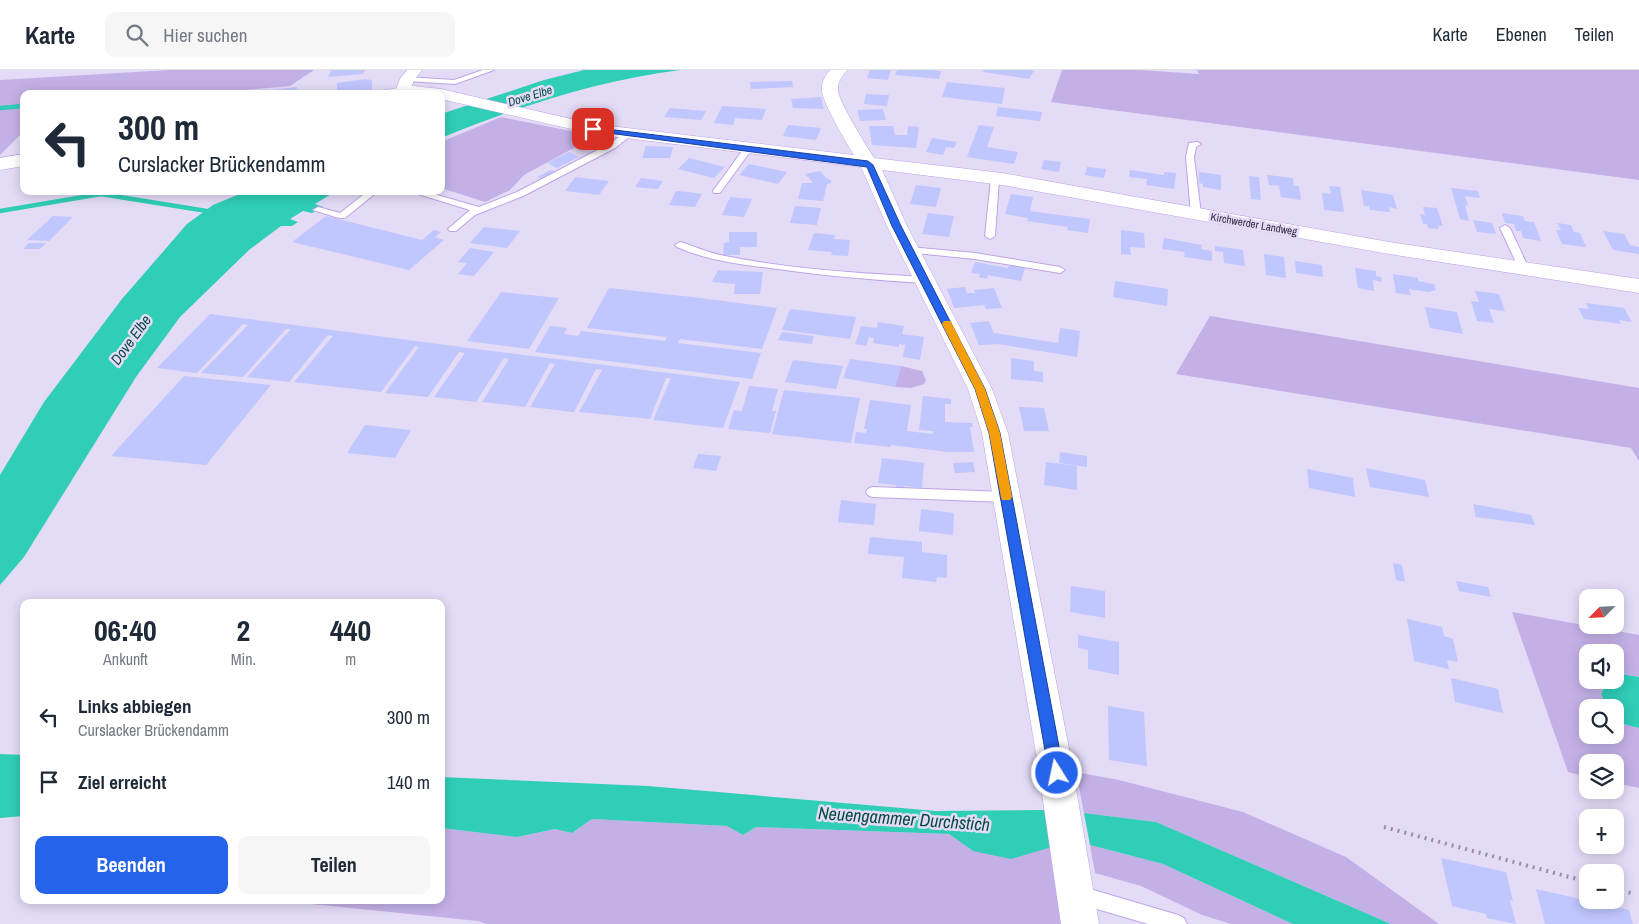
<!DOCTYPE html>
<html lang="de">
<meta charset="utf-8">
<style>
body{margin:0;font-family:"Archivo Narrow",sans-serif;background:#f6f6f7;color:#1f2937;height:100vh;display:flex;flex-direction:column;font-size:19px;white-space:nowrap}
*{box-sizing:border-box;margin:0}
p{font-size:16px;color:#747a83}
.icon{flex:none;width:28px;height:28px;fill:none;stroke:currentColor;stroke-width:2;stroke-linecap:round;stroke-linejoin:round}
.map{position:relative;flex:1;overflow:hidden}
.details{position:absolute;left:20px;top:529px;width:425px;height:305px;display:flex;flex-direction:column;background:#fff;border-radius:10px;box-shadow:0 2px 12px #0003}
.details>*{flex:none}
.hud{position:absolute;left:20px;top:20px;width:425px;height:105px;border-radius:10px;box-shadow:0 2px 12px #0003;background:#fff;color:#1f2937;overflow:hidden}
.needle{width:32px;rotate:246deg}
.controls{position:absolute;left:1579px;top:519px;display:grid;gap:10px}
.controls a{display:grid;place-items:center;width:45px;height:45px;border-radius:10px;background:#fff;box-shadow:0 2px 12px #0003;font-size:25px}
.pin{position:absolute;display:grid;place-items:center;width:42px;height:42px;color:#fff;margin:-21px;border-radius:10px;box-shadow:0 2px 8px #0006}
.me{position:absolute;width:55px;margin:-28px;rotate:350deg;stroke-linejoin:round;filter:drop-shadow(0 0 4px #0008)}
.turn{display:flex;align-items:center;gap:18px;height:105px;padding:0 15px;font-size:22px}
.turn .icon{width:65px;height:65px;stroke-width:2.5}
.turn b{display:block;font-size:35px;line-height:42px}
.eta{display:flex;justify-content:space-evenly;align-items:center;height:85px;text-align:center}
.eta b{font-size:30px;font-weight:700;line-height:35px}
.primary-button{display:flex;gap:10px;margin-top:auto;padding:10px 15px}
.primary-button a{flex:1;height:58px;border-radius:10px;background:#2563eb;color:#fff;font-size:20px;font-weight:700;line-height:58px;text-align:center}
.primary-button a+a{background:#f6f6f7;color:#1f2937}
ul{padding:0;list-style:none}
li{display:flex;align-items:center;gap:15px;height:65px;padding:0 15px}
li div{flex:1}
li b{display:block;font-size:19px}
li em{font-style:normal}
header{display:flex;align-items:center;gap:30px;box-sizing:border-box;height:70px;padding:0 25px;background:#fff;border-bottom:1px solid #e0e1e3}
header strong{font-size:24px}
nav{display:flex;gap:28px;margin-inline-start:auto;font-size:18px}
.search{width:350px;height:45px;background:#f6f6f7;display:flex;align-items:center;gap:12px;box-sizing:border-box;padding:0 18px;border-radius:10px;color:#747a83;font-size:19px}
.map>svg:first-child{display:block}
.green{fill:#c3b0e7}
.water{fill:#30cdb7}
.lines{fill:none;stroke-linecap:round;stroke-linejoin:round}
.stream{stroke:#30cdb7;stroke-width:4.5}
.building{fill:#c0c6fe}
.service-casing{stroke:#bca4e8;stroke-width:2}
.minor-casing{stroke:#bca4e8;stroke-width:1}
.tertiary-casing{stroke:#bca4e8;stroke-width:1}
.path{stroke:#978eaa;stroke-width:4;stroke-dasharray:2 5;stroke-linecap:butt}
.service{fill:#fff;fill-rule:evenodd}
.minor{fill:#fff;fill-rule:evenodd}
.tertiary{fill:#fff;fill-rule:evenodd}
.route{fill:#2563eb;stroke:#184099}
.slow{fill:#f59e0b}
.labels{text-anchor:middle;stroke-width:5;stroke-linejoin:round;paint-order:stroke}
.far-street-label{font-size:11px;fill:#372c48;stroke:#e4dbf7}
.far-water-label{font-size:12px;font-style:italic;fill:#074a41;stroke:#e4dbf7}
.water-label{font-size:15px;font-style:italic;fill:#074a41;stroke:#e4dbf7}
.near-water-label{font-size:18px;font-style:italic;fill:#074a41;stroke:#e4dbf7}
</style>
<header>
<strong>Karte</strong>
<div class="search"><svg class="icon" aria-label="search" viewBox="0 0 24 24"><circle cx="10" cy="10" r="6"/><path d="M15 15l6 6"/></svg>Hier suchen</div>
<nav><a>Karte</a><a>Ebenen</a><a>Teilen</a></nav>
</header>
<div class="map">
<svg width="1639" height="854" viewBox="0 0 1639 854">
<rect width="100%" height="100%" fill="#e4dbf7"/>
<path class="green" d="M170,0H314L290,16L202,24H24V61L0,85V10Z
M1062,0H1140L1199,4L1197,0H1639V110L1051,32Z
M501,47L596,66L524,105L510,120L485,132L441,118V72Z
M1210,246L1639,318V391L1631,378L1176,304Z
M901,296L922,301L926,310L924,314L911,318L895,317Z
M1512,542L1639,565V607L1621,604L1615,606V582H1588V610H1608L1601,624L1607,637L1588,638V665H1615V647L1623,654L1639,658V718L1615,713V692H1588L1587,707L1568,702Z
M1076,702L1119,710L1243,742L1346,787L1439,854H1391L1156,752L1084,743Z
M592,749L727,756L743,765L756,757L949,764L973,781L1052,777L1061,854H487L478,851L272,830H441V758L517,767L555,759L572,763Z
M1090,775L1163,794L1293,854H1231L1202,845L1141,816L1095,803Z"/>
<path class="water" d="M584,0H680C596,11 520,36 441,68V44L544,10Z
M247,121H336L315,134L323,137L312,143L303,141L290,149L298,152L292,156H281L249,180L180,247L136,307L24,487L0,515V405L44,332L122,229L187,154L213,135Z
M1621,604L1639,607V658L1623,654L1615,647V638L1607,637L1601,624L1608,610H1615V606Z
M0,684L24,685V746L0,748Z
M441,707L648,716L936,741L1046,740L1052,777L1011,789L973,781L949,764L756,757L743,765L727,756L592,749L572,763L555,759L517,767L441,758Z
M1084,743L1156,752L1391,854H1293L1163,794L1090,775Z"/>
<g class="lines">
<path class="stream" d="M0,38L24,36
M0,141L101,124L213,142"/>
</g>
<path class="building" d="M332,0H365L363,4L328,7Z
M870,0H891L888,10L867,8Z
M897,0H931L941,1L939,9L895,5Z
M984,0H1030L1034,1L1029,9L983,2Z
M365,9L372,10V20L337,24V13Z
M792,11L793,17L751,19L750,12Z
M947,12L1005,18L1002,34L942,27Z
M297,17L296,24H271L272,20Z
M866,24L889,25L887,36L864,34Z
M821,27L824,39L793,38L791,29Z
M722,36L766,39L762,50L735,48L733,55L714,53Z
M998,37L1042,42L1040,51L996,46Z
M670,38L706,41L701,50L664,47Z
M883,39L886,50L860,51L857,40Z
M788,55L821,58L816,70L783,66Z
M979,55L994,57L987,77L1018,82L1014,94L967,87Z
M869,56H893L895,65H907L908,56L919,57L916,78L872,75Z
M932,68L957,72L954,78L946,77L943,85L926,82Z
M646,76L673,77L670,88H642Z
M569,82L579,87L557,98L547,93Z
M689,88L725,97L714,108L678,99Z
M1044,90L1061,92L1059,102L1041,99Z
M749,94L787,102L778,114L739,105Z
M1087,97L1106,99L1104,108L1085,105Z
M551,100L556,102L542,109L537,107Z
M1130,100L1164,105V102L1176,103L1174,119L1146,115L1147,109L1129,107Z
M820,101L826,108L831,110V113L827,114L823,131L798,129L802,113H813L805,104Z
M1199,102L1221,105V120L1203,117V114L1199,113Z
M1267,105L1293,108L1294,116H1299L1301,130L1281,127L1279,116L1269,115Z
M1249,106L1259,107L1261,130L1251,129Z
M575,107L609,111L599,125L565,121Z
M641,108L663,111L658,119L635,117Z
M916,115L941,118L936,137L910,134Z
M1329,116L1340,117L1344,142L1324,140L1322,123L1331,124Z
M1451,118L1478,121L1480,128L1465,126L1468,136L1465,135L1469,151L1460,149Z
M1361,120L1393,125L1397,139L1389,137L1390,142L1370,140L1369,136H1364Z
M676,121L689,122L702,124L695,137L669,135Z
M1011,124L1033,127L1030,141L1090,149L1088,163L1067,160L1068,157L1027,151L1028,148L1005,144Z
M730,127L752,129L744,147L722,145Z
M795,136L821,138L817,155L790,153Z
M1423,137L1437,138L1443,156H1438L1439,159L1428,158L1427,154H1423L1420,144L1425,145Z
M928,143L954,146L949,167L922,164Z
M1502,143L1523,146L1525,151L1534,152L1541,171L1523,168L1521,161H1516L1514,154L1505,153Z
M53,146L73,147L49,171L27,170Z
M326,146L422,170L434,160L441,162L435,167L444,170L409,200L292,172Z
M1473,150L1492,153L1496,164L1477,162Z
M1557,153L1571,155L1574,162L1580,163L1586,177L1562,174L1556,160H1561Z
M484,157L520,161L507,178L470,173Z
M1121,160L1144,163L1145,178L1130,177L1131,185L1121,184Z
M1603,161L1624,164L1630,175L1639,177V184L1613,180Z
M729,162H757V177H740V185H723L724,173L729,172Z
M814,163L835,165L834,169L850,170L848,186L831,185L832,182L808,180Z
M1164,168L1202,175L1201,179L1212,181V191L1184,187L1185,182L1162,179Z
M29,173H46L40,179H23Z
M1215,176L1243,180L1245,196L1224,193L1223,182L1215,181Z
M470,178L494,182L474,206L458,204L467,193L458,192Z
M1264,184L1284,187L1286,208L1266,205Z
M1295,191L1322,195L1323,207L1296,203Z
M975,192L1008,198L1009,195L1025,198L1021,211L988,205L987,209L979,207L980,204L971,203Z
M1355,198L1376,201V206L1381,207L1382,212L1373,210L1374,221L1358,218Z
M718,200L763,202L760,224H734L735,214L712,212Z
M1393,204L1418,208V211L1434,214L1436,220L1429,222L1409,219L1411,225L1396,223Z
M1115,211L1168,219L1167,236L1113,227Z
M965,217L967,223H975L974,220L994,218L1002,238L986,239L984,235L954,238L947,219Z
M609,218L692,227L777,238L762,279L680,269L678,273L761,283L752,309L535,282L550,256L567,258L564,264L578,266L581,261L665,271L667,267L587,258Z
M1475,221L1499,224L1505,241L1489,239L1494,253L1477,251L1471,231L1479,232Z
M501,222L559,228L529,279L467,271Z
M1586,233L1624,238L1632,252L1619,250L1621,254L1584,249L1578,238L1589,239Z
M1425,237L1457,242L1463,264L1430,258Z
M790,239L856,247L850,269L782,260Z
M210,244L507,283L740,312L723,358L653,350L671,308H666L650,349L579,342L602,300L596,299L574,342L530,337L555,294L550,293L525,337L482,332L509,289L504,288L476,332L434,327L465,283L459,282L428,327L385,323L419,277L415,276L381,322L294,312L333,266L328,265L289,312L247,307L291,259H286L243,307L201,303L248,255L243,254L197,303L157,298Z
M989,251L994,263L1058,273L1060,258L1080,261L1077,287L998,274L979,275L970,253Z
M878,252L904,256L902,264L924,267L920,290L903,287L905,275L899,274V277L873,273L874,268L869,267L866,276L855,274L861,256L877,258Z
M782,262L814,266L812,274L778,270Z
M1011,288L1034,291V301L1043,302V312L1011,309Z
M850,289L901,296L895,317L843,308Z
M793,290L843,296L836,319L785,312Z
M184,306L271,315L206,395L111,386Z
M749,316L778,319L772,341H776L770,363L728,359L734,340L742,341Z
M784,320L860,328L851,373L772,364Z
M923,326L951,329V334H945V352L972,353L973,357H970L974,382H948L891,375L890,377L854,373L856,362L866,363L867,359H864L870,330L911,335L907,361L933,364V361L919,360Z
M1019,337L1044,338L1049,361H1024Z
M365,355L411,360L395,388L347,383Z
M1060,382L1087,386V397L1059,393Z
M698,384L721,386L716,401L693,398Z
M882,388L924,393L922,418L904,416L903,420L895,419L896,415L878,413Z
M973,392L975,402L955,403L953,393Z
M1046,392L1077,396V420L1044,415Z
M1366,398L1425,410L1429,427L1370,417Z
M1307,399L1353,408L1355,427L1309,418Z
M841,430L876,434L874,455L838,452Z
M1473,434L1531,445L1535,455L1476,447Z
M921,439L954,443L953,465L919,461Z
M870,467L922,472V482L947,485V508L937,507L936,512L902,508L904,487L868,484Z
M1393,493L1402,495L1405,512L1396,510Z
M1456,511L1488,517L1491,527L1459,521Z
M1071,516L1105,521V548L1070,542Z
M1407,549L1442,557L1444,566L1453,569L1458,592L1447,590L1449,599L1414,591Z
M1078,565L1119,572V605L1088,599V580L1078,578Z
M1451,608L1498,619L1503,643L1455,632Z
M1108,636L1144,642L1147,696L1109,690Z
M1441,788L1506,802L1513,831L1510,830L1516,854L1487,848L1486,844L1452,836Z
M1536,819L1629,840L1633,854H1545Z"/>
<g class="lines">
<g class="service-casing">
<path id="service" d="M483,0H494L455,14L407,11L403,9L407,7L454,10Z
M626,62L633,64L615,78L523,126L475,145L456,161H450L448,159L470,140L408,121H423L479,137L517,122L609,74Z
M1197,72L1201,74L1196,77L1194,87L1201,144L1196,147L1191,144L1186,87L1189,73Z
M745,77L752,79L720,123H714L713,121Z
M995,106L999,109L995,166L990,169L985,166L991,109Z
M368,121H378L345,148H339L313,140L318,137L340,143Z
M1505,155L1510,158L1529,199L1527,201L1524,202L1519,199L1500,158Z
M680,172C694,176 706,182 720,185C787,199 856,203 924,207L929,210L924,213C875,210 826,206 778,199C744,195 708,191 677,177L675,175Z
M909,177L975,183L1060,197L1065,200L1060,203L975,189L906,182L904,180Z
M872,417L1006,422L1010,424L1012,427L1010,430L1006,432L872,427L868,425L866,422L868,419Z
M1080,816L1178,845L1184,848L1187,854H1148L1080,834L1074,831L1071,825L1074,819Z"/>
</g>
<g class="minor-casing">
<path id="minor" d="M407,0H422L414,10L409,24H397L395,22L400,9Z"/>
</g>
<g class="tertiary-casing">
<path id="tertiary" d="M830,0H847C842,7 837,12 838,21C840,34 866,75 874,88L1002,103L1389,172L1639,209V223L1389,184L1002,115L882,100L907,156L992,319L1008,363L1071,689L1099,854H1061L1037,689L982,363L968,319L887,156L861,97L593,64L441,29V24H383L385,20L413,16L441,19L593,54L854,85C847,73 823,34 822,21C821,13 825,6 830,0Z
M24,84V96L0,100V88Z"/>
</g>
<path class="path" d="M1384,757L1588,812
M1615,819L1635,824"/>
<use href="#service" class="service"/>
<use href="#minor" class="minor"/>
<use href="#tertiary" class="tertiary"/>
</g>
<path class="route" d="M590,57L868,91L873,95L901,156L985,319L1000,363L1064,703L1062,708L1057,710L1052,708L1049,703L989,363L975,319L892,156L867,97L593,61L590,60Z"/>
<path class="slow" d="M944,251H950L952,254L985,319L1000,363L1012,427L1010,430H1002L1001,427L989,363L975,319L942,254Z"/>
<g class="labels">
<g class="far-street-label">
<text transform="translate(1254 154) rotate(10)" y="4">Kirchwerder Landweg</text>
</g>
<g class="far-water-label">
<text transform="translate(530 26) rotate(-17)" y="4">Dove Elbe</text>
</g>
<g class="water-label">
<text transform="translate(131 270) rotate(-54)" y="5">Dove Elbe</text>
</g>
<g class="near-water-label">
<text transform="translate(904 749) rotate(4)" y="6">Neuengammer Durchstich</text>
</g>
</g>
</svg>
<div class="controls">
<a><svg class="needle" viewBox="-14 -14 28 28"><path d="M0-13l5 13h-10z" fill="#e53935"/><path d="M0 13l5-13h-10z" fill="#747a83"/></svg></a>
<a><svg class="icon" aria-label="sound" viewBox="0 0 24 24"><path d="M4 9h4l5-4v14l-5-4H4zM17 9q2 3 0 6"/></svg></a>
<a><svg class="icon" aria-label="search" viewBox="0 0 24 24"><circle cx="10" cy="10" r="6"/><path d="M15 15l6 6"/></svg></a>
<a><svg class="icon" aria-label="layers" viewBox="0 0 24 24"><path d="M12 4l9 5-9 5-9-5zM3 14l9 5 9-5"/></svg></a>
<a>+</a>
<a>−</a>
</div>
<div class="pin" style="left:593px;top:59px;background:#d93025"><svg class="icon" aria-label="arrive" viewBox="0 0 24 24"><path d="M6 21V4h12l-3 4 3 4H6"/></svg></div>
<svg class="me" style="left:1057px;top:703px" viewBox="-20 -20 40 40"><circle r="17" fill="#2563eb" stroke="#fff" stroke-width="3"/><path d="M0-11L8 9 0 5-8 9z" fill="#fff"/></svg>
<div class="hud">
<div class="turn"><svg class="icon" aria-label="left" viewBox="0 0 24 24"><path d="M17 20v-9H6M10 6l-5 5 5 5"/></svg><div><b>300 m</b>Curslacker Brückendamm</div></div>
</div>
<section class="details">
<div class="eta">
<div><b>06:40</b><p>Ankunft</p></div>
<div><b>2</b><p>Min.</p></div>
<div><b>440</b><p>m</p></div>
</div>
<ul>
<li><svg class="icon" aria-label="left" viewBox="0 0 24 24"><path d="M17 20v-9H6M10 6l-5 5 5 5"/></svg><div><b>Links abbiegen</b><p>Curslacker Brückendamm</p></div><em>300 m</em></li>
<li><svg class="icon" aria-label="arrive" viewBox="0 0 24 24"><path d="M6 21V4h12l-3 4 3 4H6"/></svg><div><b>Ziel erreicht</b></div><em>140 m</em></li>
</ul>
<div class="primary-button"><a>Beenden</a><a>Teilen</a></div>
</section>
</div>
